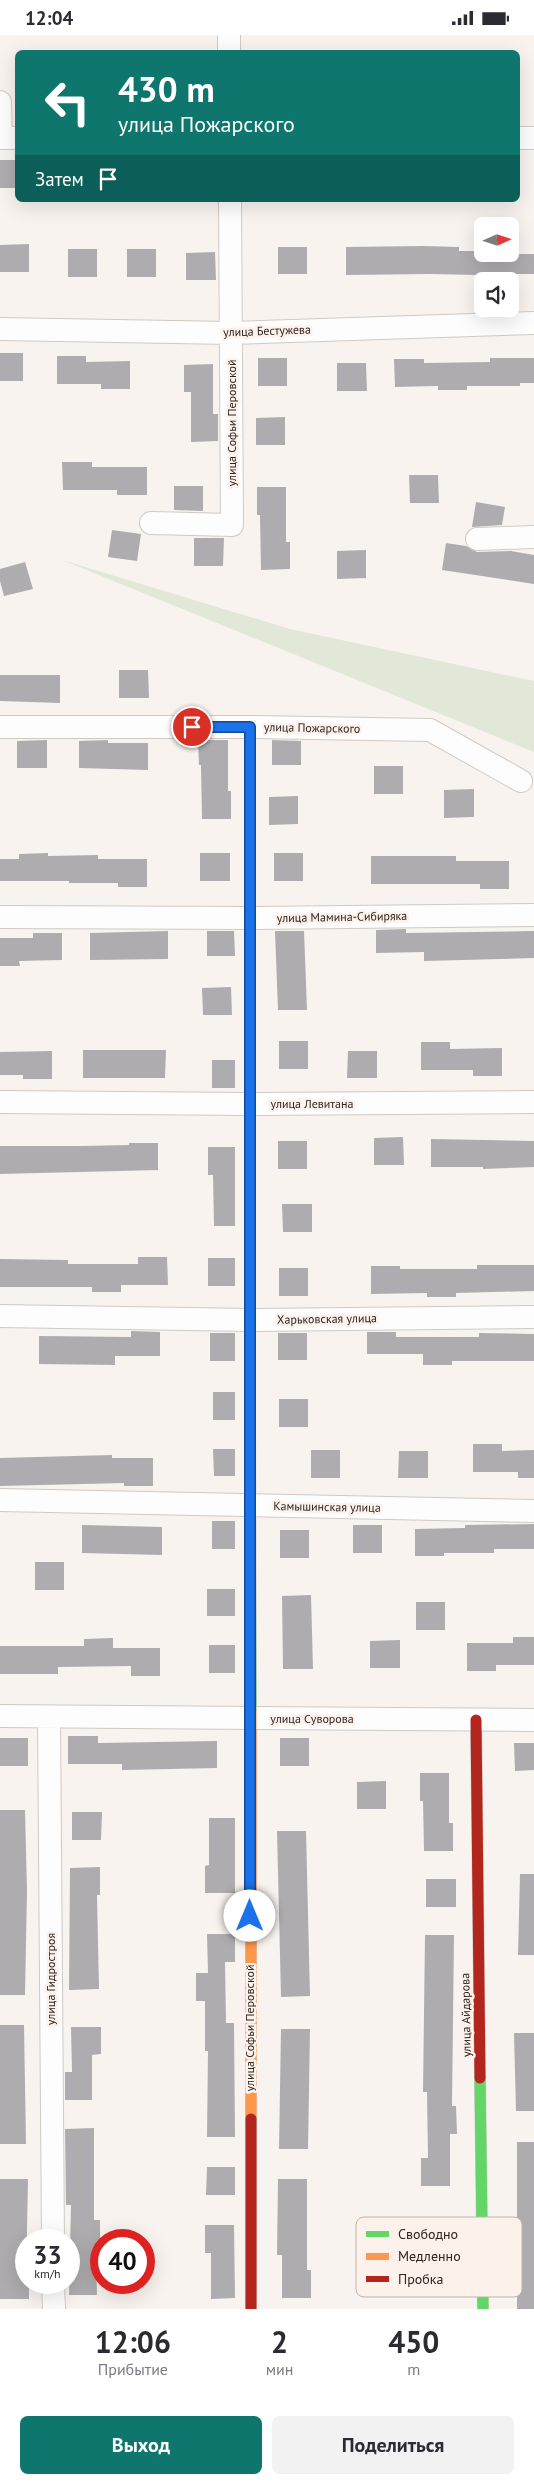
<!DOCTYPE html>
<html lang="ru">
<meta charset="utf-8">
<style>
body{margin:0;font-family:"PT Sans",sans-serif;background:#f2f2f3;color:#2b2b33;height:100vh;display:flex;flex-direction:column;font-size:19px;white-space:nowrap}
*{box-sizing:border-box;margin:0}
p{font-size:16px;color:#7c7c81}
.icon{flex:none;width:28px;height:28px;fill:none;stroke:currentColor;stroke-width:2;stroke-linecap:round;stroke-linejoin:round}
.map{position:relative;height:2274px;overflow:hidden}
.details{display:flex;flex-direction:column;background:#fff;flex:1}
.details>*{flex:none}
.top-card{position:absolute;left:15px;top:15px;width:505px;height:152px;border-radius:8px;box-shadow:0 5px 20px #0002;background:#0f766e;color:#fff;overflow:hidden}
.needle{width:32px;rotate:87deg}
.controls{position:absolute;left:474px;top:182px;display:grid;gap:10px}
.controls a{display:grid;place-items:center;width:45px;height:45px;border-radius:8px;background:#fff;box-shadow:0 5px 20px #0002;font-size:25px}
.speed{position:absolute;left:15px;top:2194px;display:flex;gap:10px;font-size:25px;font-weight:700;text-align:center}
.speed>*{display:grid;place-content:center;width:65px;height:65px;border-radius:50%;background:#fff;box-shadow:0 5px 20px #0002;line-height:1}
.speed small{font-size:12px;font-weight:400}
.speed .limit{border:8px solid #d22;background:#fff;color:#111}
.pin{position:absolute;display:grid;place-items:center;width:42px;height:42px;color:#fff;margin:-21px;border:2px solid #fff;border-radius:50%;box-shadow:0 1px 5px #0007}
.me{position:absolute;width:55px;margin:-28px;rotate:0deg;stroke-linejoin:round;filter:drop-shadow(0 0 4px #0008)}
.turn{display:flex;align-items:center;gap:18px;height:105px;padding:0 20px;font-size:22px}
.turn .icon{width:65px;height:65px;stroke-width:2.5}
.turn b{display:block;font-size:35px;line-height:42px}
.then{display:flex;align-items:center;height:48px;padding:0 20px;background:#0003;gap:10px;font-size:19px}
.eta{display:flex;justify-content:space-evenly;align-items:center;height:85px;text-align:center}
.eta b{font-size:30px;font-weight:600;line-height:35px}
.action{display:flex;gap:10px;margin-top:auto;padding:10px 20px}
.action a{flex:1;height:58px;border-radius:8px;background:#0f766e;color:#fff;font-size:20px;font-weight:600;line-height:58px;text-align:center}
.action a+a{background:#f2f2f3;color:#2b2b33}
.status{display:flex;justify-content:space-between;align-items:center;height:35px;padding:0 25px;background:#fff;direction:ltr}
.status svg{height:14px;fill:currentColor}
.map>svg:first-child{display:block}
.green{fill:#e1e8d8}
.building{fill:#afacaf}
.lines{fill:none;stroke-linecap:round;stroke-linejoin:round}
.street-casing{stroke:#d0cac5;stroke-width:24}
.fast-casing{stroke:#d0cac5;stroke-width:12}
.slow-casing{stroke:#d0cac5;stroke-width:12}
.jam-casing{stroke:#d0cac5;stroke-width:12}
.street{stroke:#fefdfd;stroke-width:22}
.fast{stroke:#63d668;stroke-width:11}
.slow{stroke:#ff974d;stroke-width:11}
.jam{stroke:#b3261e;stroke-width:11}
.route-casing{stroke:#114b97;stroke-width:12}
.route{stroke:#1a73e8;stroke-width:9}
.labels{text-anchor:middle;stroke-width:5;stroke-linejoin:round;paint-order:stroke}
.street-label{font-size:12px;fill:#2f2520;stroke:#fcf2eb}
.key{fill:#fcf2eb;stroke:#beb4ae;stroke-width:1}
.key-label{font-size:14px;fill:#2f2520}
</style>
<div class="status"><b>12:04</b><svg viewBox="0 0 49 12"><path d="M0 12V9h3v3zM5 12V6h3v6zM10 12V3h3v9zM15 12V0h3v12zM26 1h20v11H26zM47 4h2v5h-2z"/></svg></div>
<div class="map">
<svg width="534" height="2274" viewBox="0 0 534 2274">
<rect width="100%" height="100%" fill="#f8f3ef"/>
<path class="green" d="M62,525L290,594L534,646V717Z"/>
<path class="building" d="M0,125H15V153H0Z
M29,209V237H0V210Z
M423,211L459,212V216H482V219H534V239H508V244H478V240L430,239L346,240V212Z
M278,212H307V239H278Z
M68,214H97V242H68Z
M127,214H156V242H127Z
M215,217L216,245H186V218Z
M0,318H23V346H0Z
M57,321H86V327L130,326V354H101V349H57Z
M258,323H287V351H258Z
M490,323H534V348H520V351H467V355H438V351L395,352L394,324H424V328L490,327Z
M337,328H366L367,356H337Z
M213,329V379H218V406L191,407V357H184V330Z
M285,382V410H256V383Z
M62,427H92V432H147V460H117V455H63Z
M409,440H438L439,468H410Z
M174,451H203V476L174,475Z
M257,452H286V507H290V534L261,535L260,480H257Z
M476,467L505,472L502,490L472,492Z
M112,495L141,499L137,526L108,522Z
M194,503H224L223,531H194Z
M446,508L466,511L477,517L511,516L534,520V549L442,535Z
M366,515V543L337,544V516Z
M25,527L33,554L4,561L0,546V534Z
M119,635H148L149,663H119Z
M0,640H60V668L0,666Z
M47,705V733H17V706Z
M108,705V708H148V735L79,733V706Z
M198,705H228V756H231V784H202L201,730H199Z
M272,705L301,706V730H272Z
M374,731H403V759H374Z
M474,754V782L444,783V755Z
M298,761V789L269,790V762Z
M48,818V821L98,820V824H147V852H118V848H69V846H0V824H19V819Z
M200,818H230V846H200Z
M274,818H303V846H274Z
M371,821H456V826H509V854H480V849H371Z
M406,894V898L534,896V923L424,926V917L376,918V895Z
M168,896V924L90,925V898Z
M207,896H234L235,921H207Z
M275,896H304L307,975H278Z
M33,898H62V925L19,926L20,931H0V903H33Z
M231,952L232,980H203L202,953Z
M279,1006H308V1034H279Z
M421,1007H450V1014L502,1013V1041H473V1035H421Z
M83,1015H166L165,1043H83Z
M52,1016V1044H23V1040H0V1017Z
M348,1016H377V1043H347Z
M212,1025H235V1053H212Z
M403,1102L404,1130H374V1103Z
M431,1104L534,1106V1132L483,1134V1132H431Z
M278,1106H307V1134H278Z
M129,1108H158V1135L0,1139V1111H82L129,1110Z
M208,1112H235V1191H214L213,1140H208Z
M282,1169H312V1197H283Z
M138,1222H167L168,1250H121V1257H92V1252H0V1224L68,1225V1229H138Z
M208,1223H235V1251H208Z
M477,1230H534V1256L456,1258V1262H427V1258L371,1259V1231H400V1234H477Z
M279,1233H308V1261H279Z
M131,1296L160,1297V1321H115V1330L39,1329V1301L131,1302Z
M367,1297H396V1302H479V1298L534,1299V1326H452V1330H423V1319H367Z
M210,1298H235V1326H210Z
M278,1298H307V1325H278Z
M213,1357H235V1385H213Z
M279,1364H308V1392H279Z
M473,1409H502V1416L534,1415V1443H518V1437H473Z
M213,1414H235V1441H214Z
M311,1415H340V1443H311Z
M399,1416H428V1443H398Z
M112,1420V1423H153V1451H124V1448L0,1451V1423Z
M212,1486H235V1514H212Z
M534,1489V1514H494V1518H444V1521H415V1494L465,1493V1490Z
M82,1490L162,1492V1520L82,1518Z
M353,1490H382V1518H353Z
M280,1495H309V1523H280Z
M35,1527H64V1555H35Z
M207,1554H235V1581H207Z
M311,1560L313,1634H283L282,1561Z
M416,1567H445V1595H416Z
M513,1602H534V1630H496V1636H467V1608H513Z
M113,1603V1613H160V1641H131V1631L58,1632V1639H0V1611H84V1604Z
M400,1605V1633H370V1606Z
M209,1610H235V1638H209Z
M68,1701H98V1708L217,1706V1733L122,1735V1729H68Z
M0,1703H28V1731H0Z
M280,1703H309V1731H280Z
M514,1708H534V1735L515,1736Z
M420,1738H449V1788H453V1816H424L423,1766H420Z
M386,1746V1774H357V1747Z
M0,1775H25L27,1856L25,1960H0Z
M72,1777H102L101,1805H72Z
M209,1783H235V1858H205V1831L209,1830Z
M277,1796H306L310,1961L281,1962Z
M100,1832V1860H97L99,1954L69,1955L70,1833Z
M520,1839H534V1920H518Z
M426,1844H456V1872H426Z
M207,1899H235V1927H225L226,1988H234L235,2102H207L208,2016H205V1966H196V1938H208Z
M425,1900H454L452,2071H456L457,2099H450V2151H421V2123H428L427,2057H423Z
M0,1990H24L26,2109H0Z
M71,1992H101V2019L92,2020V2065H65V2037H72Z
M281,1994H310L308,2114H279Z
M514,1998H534V2076H516Z
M94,2093V2185H100V2213H96L97,2260H69L71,2170H66L65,2094Z
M517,2107H534V2274H517Z
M207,2132H235V2160H206Z
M0,2144H28L26,2248H29V2264H0Z
M278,2144H307V2235H311V2263H282V2220H277Z
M205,2190H234L235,2263L211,2264V2218H205Z"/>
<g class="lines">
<g class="street-casing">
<path id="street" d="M229,0V18
M0,67L1,103H18
M518,103H534
M0,294L231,298L534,288
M151,488L232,490L230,165
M477,504L534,502
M0,692H250L430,695L521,746
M0,882L250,883L534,880
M0,1067L250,1069L534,1067
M0,1281L251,1285L534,1282
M0,1465L534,1476
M0,1681L534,1685
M49,1682L53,2205
M53,2248L54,2274"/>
</g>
<g class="fast-casing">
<path id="fast" d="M250,914V1193
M250,1396L251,1675
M480,2043L483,2274"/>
</g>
<g class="slow-casing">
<path id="slow" d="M250,692V914
M250,1193V1396
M251,1675V2084"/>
</g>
<g class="jam-casing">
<path id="jam" d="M476,1685L480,2043
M251,2084V2274"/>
</g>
<use href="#street" class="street"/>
<use href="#fast" class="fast"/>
<use href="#slow" class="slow"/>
<use href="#jam" class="jam"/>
</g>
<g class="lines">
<g class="route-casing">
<path id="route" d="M192,692H250V1881"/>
</g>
<use href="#route" class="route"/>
</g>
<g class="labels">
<g class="street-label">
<text transform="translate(267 296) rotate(-2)" y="4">улица Бестужева</text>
<text transform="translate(232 388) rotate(-90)" y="4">улица Софьи Перовской</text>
<text transform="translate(312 693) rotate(1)" y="4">улица Пожарского</text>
<text transform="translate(342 882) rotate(-1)" y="4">улица Мамина-Сибиряка</text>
<text x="312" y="1073">улица Левитана</text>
<text transform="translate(327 1284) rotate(-1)" y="4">Харьковская улица</text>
<text transform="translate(327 1472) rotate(1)" y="4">Камышинская улица</text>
<text x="312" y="1688">улица Суворова</text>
<text transform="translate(51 1944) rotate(-90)" y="4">улица Гидростроя</text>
<text transform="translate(466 1980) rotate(-91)" y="4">улица Айдарова</text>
<text transform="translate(250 1993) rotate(-90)" y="4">улица Софьи Перовской</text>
</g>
</g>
<rect x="356" y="2182" width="166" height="80" rx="8" class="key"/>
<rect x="366" y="2196" width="23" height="6" fill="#63d668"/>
<rect x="366" y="2218" width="23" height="7" fill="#ff974d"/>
<rect x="366" y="2241" width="23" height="6" fill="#b3261e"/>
<g class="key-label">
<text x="398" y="2204">Свободно</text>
<text x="398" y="2226">Медленно</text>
<text x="398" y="2249">Пробка</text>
</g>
</svg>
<div class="controls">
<a><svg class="needle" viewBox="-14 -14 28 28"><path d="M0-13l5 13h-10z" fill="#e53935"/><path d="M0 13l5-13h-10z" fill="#7c7c81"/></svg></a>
<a><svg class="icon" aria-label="sound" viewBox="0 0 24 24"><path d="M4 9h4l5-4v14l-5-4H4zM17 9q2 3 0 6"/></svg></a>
</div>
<div class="speed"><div>33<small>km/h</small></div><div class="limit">40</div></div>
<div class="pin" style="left:192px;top:692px;background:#d93025"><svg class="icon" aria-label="arrive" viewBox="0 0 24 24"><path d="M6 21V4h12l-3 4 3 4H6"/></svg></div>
<svg class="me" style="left:250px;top:1881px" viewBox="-20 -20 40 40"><circle r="19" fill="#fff"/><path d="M0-13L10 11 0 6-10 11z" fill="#1a73e8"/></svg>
<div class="top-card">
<div class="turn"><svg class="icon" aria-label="left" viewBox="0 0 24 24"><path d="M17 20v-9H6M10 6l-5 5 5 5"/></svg><div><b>430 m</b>улица Пожарского</div></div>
<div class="then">Затем<svg class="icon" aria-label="arrive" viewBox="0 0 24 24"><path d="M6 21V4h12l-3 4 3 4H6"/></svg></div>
</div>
</div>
<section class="details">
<div class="eta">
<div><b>12:06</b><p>Прибытие</p></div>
<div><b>2</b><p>мин</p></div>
<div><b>450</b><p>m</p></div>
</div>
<div class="action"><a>Выход</a><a>Поделиться</a></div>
</section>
